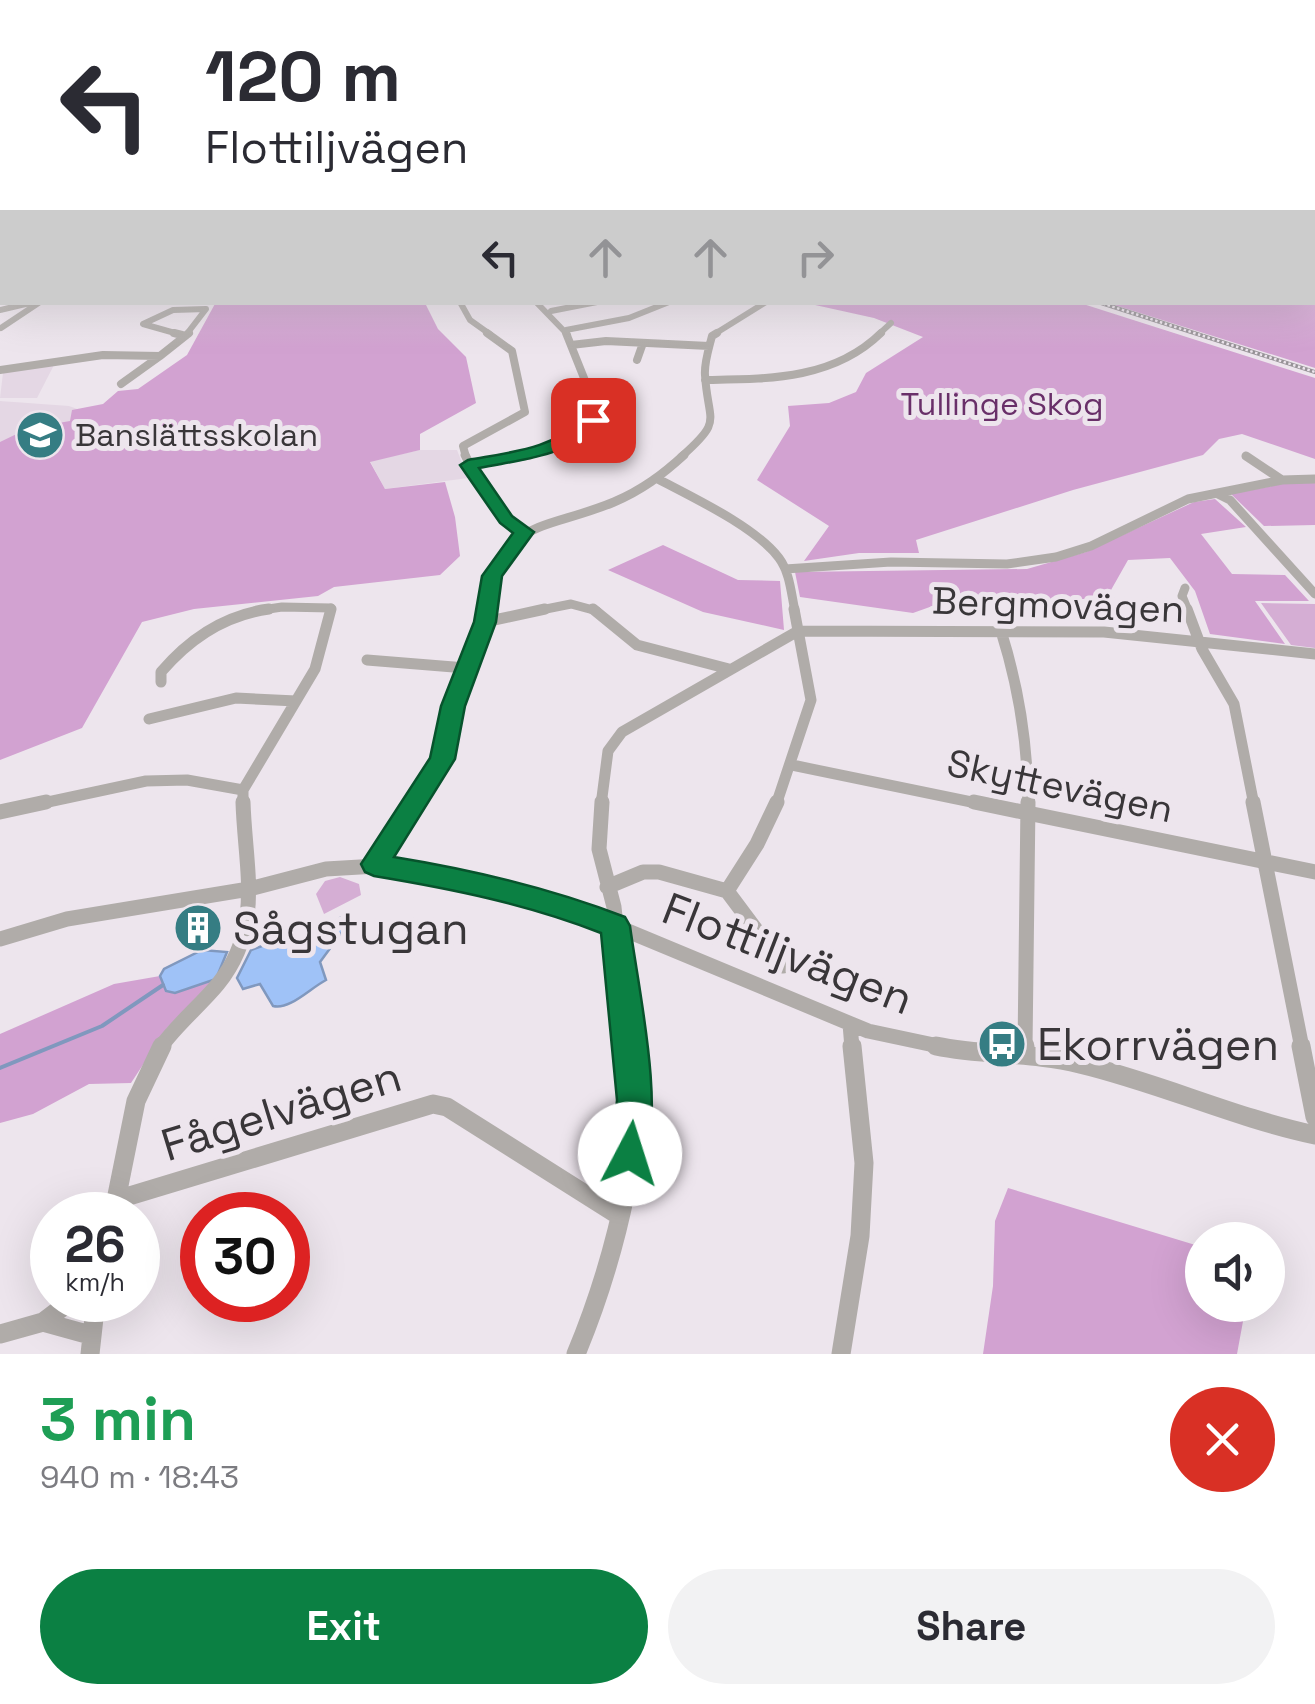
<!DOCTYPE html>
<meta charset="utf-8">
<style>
body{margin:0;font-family:"Space Grotesk",sans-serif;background:#f2f2f3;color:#2b2b33;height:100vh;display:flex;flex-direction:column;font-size:38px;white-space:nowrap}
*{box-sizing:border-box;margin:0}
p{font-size:32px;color:#7c7c81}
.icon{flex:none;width:55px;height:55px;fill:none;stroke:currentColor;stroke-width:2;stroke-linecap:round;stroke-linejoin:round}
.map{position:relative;height:1354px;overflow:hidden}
.side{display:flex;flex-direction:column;background:#fff;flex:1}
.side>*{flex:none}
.top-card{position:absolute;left:0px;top:0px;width:1315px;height:305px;box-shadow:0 10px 40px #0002;background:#fff;color:#2b2b33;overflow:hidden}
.controls{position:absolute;left:1185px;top:1222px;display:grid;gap:20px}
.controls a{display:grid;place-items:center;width:100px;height:100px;border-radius:50%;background:#fff;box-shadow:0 10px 40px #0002;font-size:50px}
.speed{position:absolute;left:30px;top:1192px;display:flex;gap:20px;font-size:50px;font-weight:700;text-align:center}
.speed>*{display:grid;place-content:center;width:130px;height:130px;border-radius:50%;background:#fff;box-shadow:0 10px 40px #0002;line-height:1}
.speed small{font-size:25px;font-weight:400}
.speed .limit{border:15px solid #d22;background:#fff;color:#111}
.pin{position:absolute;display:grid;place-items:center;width:85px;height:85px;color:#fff;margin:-42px;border-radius:20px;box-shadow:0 5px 15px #0006}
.me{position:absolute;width:110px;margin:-55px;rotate:5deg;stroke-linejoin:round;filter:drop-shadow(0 0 8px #0008)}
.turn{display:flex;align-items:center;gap:35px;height:210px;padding:0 40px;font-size:45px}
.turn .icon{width:130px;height:130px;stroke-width:2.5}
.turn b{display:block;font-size:70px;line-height:85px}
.lanes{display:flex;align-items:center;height:95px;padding:0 40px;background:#0003;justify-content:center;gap:50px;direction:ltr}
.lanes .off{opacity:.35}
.round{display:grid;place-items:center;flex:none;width:105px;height:105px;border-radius:52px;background:#f2f2f3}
.summary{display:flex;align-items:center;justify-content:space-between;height:170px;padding:0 40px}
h1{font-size:60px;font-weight:800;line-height:75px;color:#1e9e55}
.cta{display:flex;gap:20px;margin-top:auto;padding:20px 40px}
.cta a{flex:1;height:115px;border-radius:60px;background:#0b8043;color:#fff;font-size:40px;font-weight:800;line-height:115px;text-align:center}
.cta a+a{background:#f2f2f3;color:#2b2b33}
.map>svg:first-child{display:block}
.built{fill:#e4d7e4}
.green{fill:#d5aed4}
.forest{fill:#d2a2d1}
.water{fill:#9fc2f7;stroke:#8098be;stroke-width:2.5}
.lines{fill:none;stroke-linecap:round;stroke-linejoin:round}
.stream{stroke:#8098be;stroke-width:4}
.minor-far5{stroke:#b0aca9;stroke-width:6}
.minor-far4{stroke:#b0aca9;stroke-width:8}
.minor-far3{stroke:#b0aca9;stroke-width:9}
.minor-far2{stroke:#b0aca9;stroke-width:11}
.minor-far1{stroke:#b0aca9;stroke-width:15}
.minor{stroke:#b0aca9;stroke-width:19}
.rail-casing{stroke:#979297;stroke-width:4}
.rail{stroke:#ede5ed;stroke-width:2.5;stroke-dasharray:2.5;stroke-linecap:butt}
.route{fill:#0b8043;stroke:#07532c;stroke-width:2.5}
.labels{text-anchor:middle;stroke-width:10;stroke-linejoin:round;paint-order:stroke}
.far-park-label{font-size:32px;fill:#692f69;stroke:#ede5ed}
.far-poi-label{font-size:32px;fill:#393639;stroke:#ede5ed;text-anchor:start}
.street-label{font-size:38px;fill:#393639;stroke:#ede5ed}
.near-poi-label{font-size:45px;fill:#393639;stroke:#ede5ed;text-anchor:start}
.near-street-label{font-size:45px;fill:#393639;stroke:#ede5ed}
</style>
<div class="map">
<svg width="1315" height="1354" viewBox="0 0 1315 1354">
<rect width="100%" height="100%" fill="#ede5ed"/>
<path class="built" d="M54,365L37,398H0L3,373Z
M0,401L69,406L80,410L81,415L0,484Z
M420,450H457L468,478L385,489L370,461Z"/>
<path class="green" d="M1261,603L1315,604V648L1291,645Z
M340,877L359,884L361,895L324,914L316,894L325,881Z"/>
<path class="forest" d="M216,302L425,303L438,329L466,357L476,403L420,434V450L370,462L385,489L445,482L455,517L460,556L440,575L334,587L318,596L194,609L142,622L82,728L0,760V442L29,428L70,421L72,410L103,404L118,391L138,389L187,355Z
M806,303H1080L1315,378V459L1242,434L1219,439L1203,455L1073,490L916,540L919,553H859L804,561L829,526L757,480L790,426L788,406L829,403L856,392L866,373L923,337L874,318Z
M1108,303H1315V368Z
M1315,482V525L1264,526L1231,494L1287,483Z
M1215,499L1246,527L1201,534L1232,574L1285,575L1309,601H1255L1285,644L1210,634L1195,591L1170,558L1128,560L1111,590L1088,599L955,598L913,613L800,597L795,572L1027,569L1086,552L1194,502Z
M663,545L738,580L780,581L784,630L703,612L608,570Z
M160,976L163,985L216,979L167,1028L131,1083L89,1084L33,1114L0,1123V1034L114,984Z
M1008,1188L1202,1247V1305H1246L1237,1354H983L993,1286L995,1221Z"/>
<path class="water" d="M340,918L348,924L320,962L326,980C309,989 290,1010 273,1006L260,984L243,989L237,978L251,950L279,940L305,942Z
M202,950L227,952L216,979L175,993L166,991L160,976L164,969Z"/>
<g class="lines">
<path class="stream" d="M0,1068L102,1026L163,985"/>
<path class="minor-far5" d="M460,302L470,320L491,335
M536,302L568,335
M0,310L34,302
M551,311L597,302
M1,328L40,302
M566,330L629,318L669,302
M182,335L143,324L173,310L206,309L186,335
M713,335L766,302
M878,335L891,323"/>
<path class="minor-far4" d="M174,333L182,335
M571,345L606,341L709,346
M637,360L643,343
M0,370L103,355L160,356L189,333
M705,380C768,379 833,380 881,333
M121,384L160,356
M466,457L463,446L525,412L512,351L487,333
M519,457C552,450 582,441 596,408L566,333
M681,457C724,419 708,424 705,375C704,363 709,348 712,336L717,333"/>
<path class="minor-far3" d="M465,455L486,495L524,533
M1246,456L1282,480
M468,465L530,455
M658,479C692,497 756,527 779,558C790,573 791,593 795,611
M1218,494L1230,500L1315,594
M785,569L891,562L1007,564L1056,557L1091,546L1188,499L1282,480L1315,479
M1185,588L1182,596L1188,611
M255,611L282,607L331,608L330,611
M487,611C501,516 542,532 614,502C642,490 662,475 684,455
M536,611L571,604L597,611"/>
<path class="minor-far2" d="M593,609L637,645L729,669
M1187,609L1202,649L1234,704L1254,805
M485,622L545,609
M1001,631C1019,688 1028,744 1028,805
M367,660L466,668
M161,682V672C190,638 224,615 269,609
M149,719L236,698L296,701
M792,765L986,805
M243,790L315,669L331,609
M34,805L146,781L187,780L243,790V805
M413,805L443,759L453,706L487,609
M601,805L608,751L622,732L798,631L1104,632L1315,654
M776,805L811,700L794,609"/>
<path class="minor-far1" d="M602,802L599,849L614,907L629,1048
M974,802L1315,872
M1253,802L1302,1048
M0,812L46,802
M374,864L415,802
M607,887L643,872H659L727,891L783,966
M727,891L757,844L777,802
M0,939L67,919L249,889L326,869L394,865L582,912L868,1031L948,1048
M850,1024L852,1048
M160,1048C177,1024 200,1006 218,984C264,927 245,869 243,802
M1025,1048L1028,802"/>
<path class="minor" d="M936,1046C984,1056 1033,1052 1080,1064C1160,1083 1235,1118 1315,1135
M1025,1046V1054
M1301,1046L1315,1117
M116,1200L433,1104L447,1107L618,1215
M113,1215L136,1101L162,1046
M43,1322L90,1335
M0,1334L43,1322L72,1300
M90,1354L96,1300
M576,1354C606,1282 636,1179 635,1100C635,1082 631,1064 629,1046
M841,1354L860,1236L864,1163L852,1046"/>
<g class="rail-casing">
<path id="rail" d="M1098,302L1315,372"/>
</g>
<use href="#rail" class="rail"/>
</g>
<linearGradient id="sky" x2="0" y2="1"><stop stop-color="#8bbaee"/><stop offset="0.46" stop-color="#f7f3f7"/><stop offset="1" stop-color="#f7f3f7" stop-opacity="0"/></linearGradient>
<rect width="1315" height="349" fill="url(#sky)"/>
<path class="route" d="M588,416L601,420C570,457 523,459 479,468L512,516L534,532L502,576L496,622L465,706L455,759L394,857C474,870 550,888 625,917L630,926C638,987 666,1112 643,1167L630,1172L618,1167L612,1154L617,1100L601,933C527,904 452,889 374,876L365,872L361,864L430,758L441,706L474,622L482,576L513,533L500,523L460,465L468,460C512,452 554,449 588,416Z"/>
<defs>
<g id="school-disc" transform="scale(2.5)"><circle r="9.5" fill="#357d83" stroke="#ede5ed"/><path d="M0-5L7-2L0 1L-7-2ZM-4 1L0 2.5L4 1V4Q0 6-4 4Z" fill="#fff"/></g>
<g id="building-disc" transform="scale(2.5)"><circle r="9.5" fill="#357d83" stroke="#ede5ed"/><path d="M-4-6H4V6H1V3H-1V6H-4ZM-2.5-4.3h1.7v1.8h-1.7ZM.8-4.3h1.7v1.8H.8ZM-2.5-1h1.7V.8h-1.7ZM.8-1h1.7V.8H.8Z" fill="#fff"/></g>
<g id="bus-disc" transform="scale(2.5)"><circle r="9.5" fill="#357d83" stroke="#ede5ed"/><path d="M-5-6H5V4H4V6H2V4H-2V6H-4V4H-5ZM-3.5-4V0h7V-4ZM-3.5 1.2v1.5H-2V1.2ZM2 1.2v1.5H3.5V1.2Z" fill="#fff"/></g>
</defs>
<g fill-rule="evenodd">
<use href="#school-disc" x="40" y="435"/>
<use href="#building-disc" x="198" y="928"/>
<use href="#bus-disc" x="1002" y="1044"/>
</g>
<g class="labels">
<g class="far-park-label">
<text x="1002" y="415">Tullinge Skog</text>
</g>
<g class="far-poi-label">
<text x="75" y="446">Banslättsskolan</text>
</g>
<g class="street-label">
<text transform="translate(1058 605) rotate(2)" y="13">Bergmovägen</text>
<text transform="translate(1060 786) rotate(12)" y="13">Skyttevägen</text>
</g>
<g class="near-poi-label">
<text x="233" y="944">Sågstugan</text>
<text x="1037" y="1060">Ekorrvägen</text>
</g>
<g class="near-street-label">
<text transform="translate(788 953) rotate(21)" y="16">Flottiljvägen</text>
<text transform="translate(281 1110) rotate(-17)" y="16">Fågelvägen</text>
</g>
</g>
</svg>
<div class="controls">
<a><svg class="icon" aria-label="sound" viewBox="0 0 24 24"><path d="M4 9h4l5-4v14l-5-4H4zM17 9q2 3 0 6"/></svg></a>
</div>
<div class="speed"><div>26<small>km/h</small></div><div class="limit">30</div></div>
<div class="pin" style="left:593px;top:420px;background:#d93025"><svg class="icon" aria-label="arrive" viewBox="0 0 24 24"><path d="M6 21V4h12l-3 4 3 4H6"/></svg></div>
<svg class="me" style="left:630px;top:1154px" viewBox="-20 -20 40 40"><circle r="19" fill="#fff"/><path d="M0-13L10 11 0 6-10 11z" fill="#0b8043"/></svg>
<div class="top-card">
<div class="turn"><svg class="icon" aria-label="left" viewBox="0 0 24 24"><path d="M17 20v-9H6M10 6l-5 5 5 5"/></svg><div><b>120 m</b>Flottiljvägen</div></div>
<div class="lanes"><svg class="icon" aria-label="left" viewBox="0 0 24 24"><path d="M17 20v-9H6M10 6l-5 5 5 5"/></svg><svg class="icon off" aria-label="ahead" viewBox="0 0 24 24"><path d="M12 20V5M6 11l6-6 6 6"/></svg><svg class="icon off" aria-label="ahead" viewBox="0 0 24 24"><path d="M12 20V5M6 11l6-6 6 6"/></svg><svg class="icon off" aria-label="right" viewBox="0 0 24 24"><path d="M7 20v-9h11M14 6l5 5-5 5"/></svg></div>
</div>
</div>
<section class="side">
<div class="summary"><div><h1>3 min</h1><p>940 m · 18:43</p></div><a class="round" style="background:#d93025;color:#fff"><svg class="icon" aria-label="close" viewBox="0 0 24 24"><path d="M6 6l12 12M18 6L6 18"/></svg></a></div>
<div class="cta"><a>Exit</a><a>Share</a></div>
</section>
